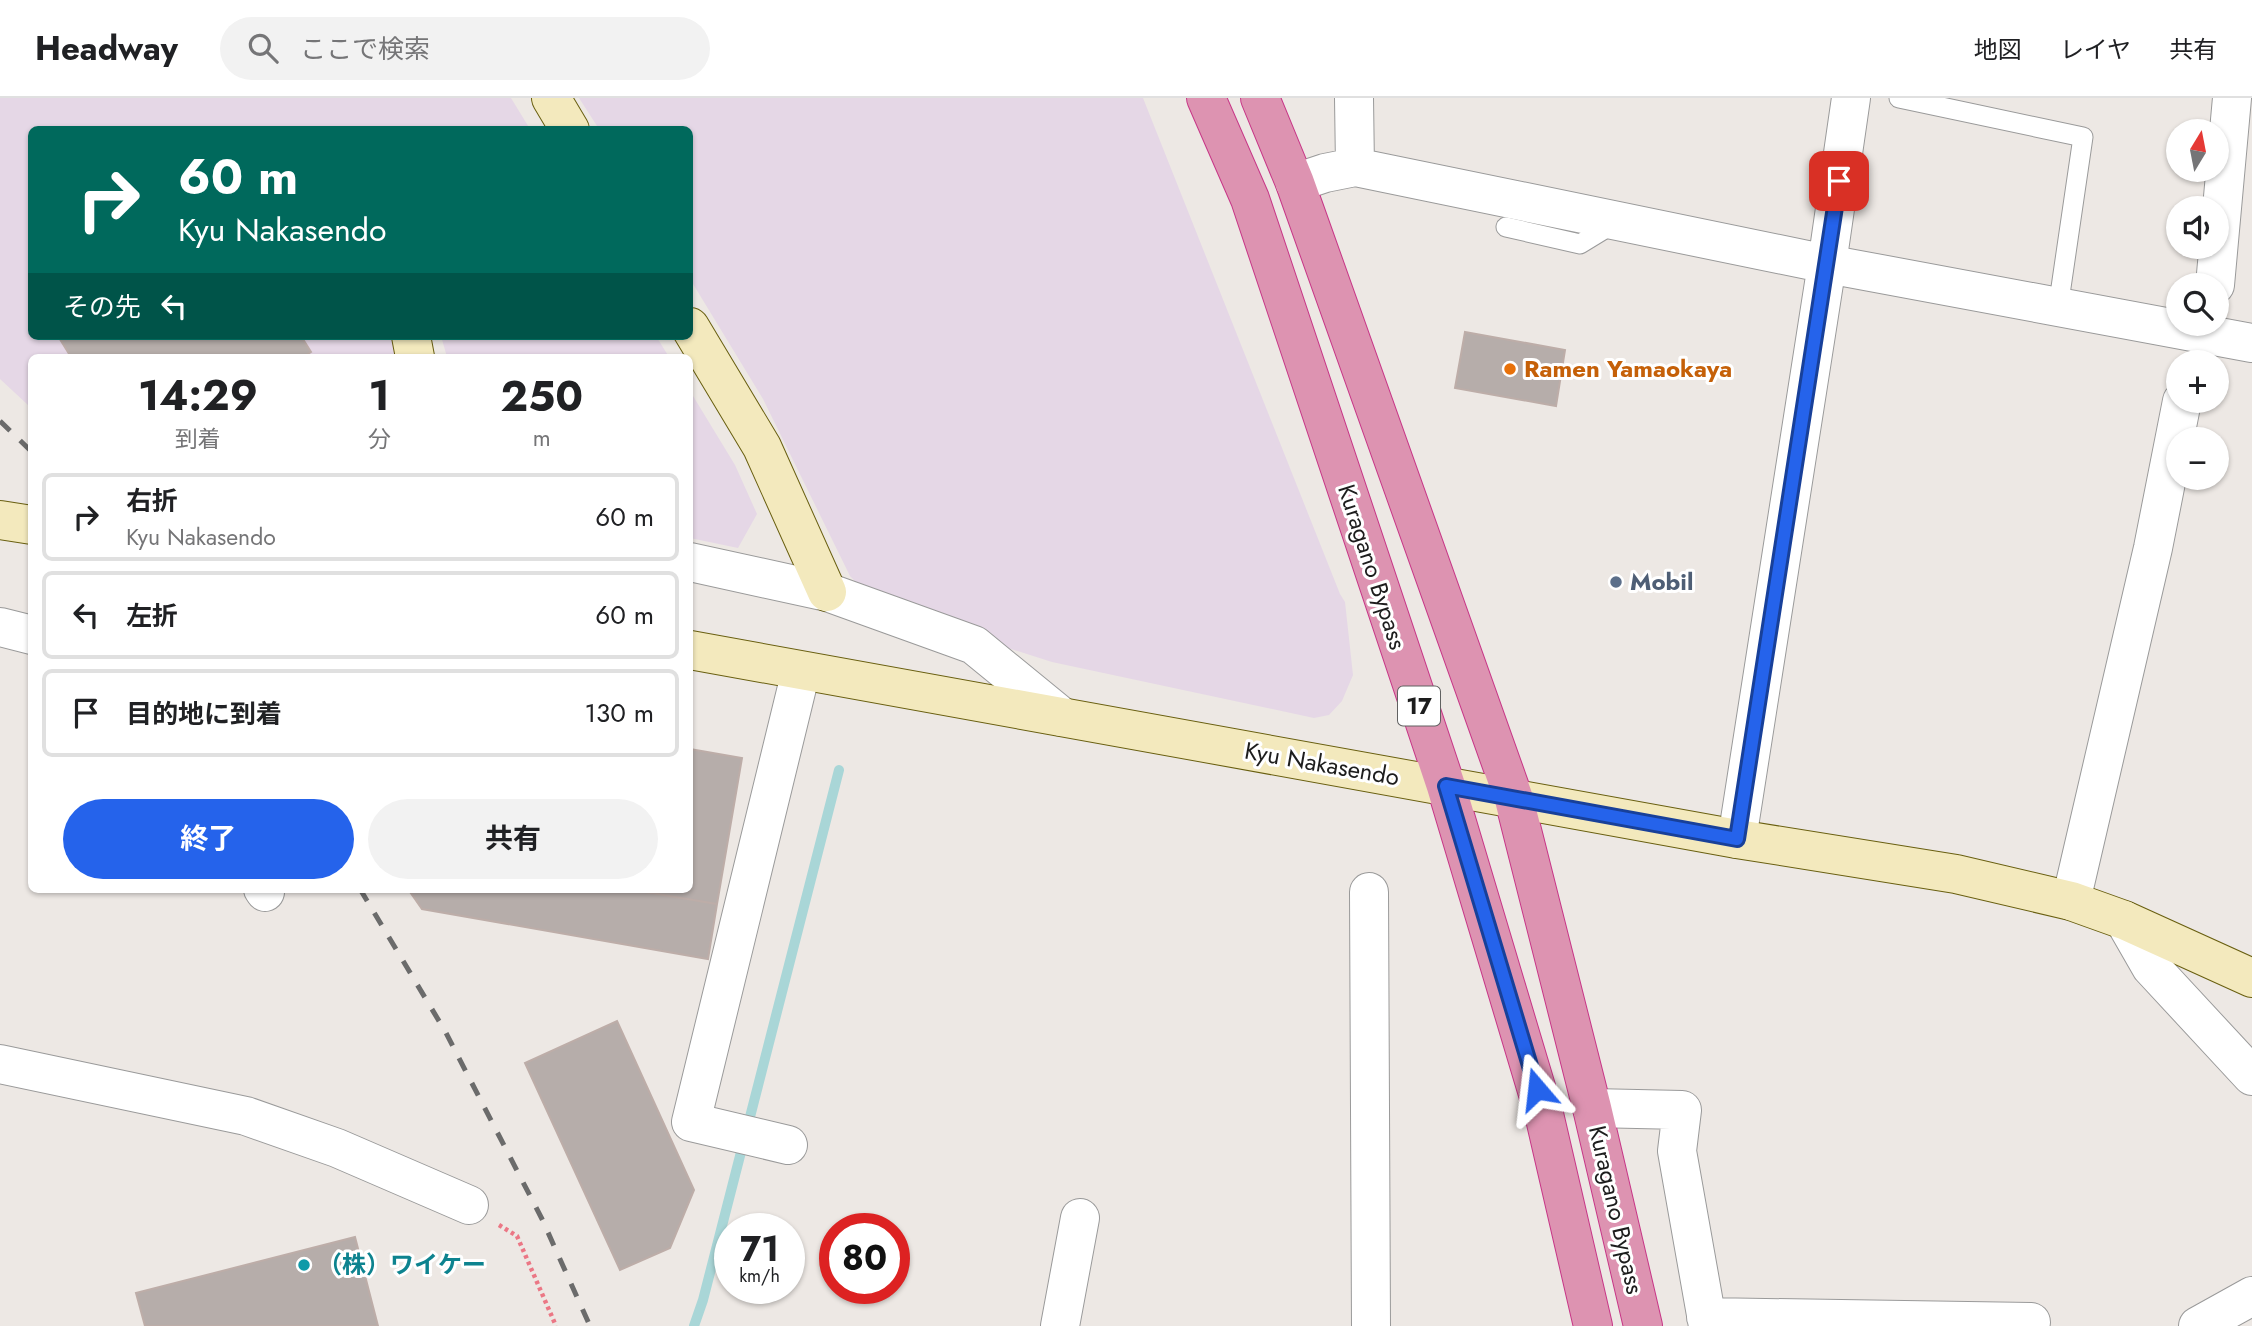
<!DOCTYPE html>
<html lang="ja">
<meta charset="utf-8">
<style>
body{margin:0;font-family:Jost,"Noto Sans JP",sans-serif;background:#f2f2f2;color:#202124;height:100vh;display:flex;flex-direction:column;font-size:26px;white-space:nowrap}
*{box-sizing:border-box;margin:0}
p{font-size:23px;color:#757577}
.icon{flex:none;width:38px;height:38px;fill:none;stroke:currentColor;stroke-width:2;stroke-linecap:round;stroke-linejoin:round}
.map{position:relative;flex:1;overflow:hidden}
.sheet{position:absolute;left:28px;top:256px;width:665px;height:539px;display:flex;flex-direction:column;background:#fff;border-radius:10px;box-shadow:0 2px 5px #0004}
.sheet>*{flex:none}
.guide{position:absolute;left:28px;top:28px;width:665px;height:214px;border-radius:10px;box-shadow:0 2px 5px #0004;background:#00695c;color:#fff;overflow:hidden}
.needle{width:46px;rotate:10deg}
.buttons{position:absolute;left:2166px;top:21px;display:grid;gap:14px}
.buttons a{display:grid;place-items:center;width:63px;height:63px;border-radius:50%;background:#fff;box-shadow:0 2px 5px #0004;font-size:35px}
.speed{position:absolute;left:714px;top:1115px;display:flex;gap:14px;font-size:35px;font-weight:700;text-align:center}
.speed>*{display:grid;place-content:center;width:91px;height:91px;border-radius:50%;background:#fff;box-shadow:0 2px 5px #0004;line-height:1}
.speed small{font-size:18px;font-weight:400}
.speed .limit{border:10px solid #d22;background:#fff;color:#111}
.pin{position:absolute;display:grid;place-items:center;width:60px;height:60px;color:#fff;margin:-30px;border-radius:14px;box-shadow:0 4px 10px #0006}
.me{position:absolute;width:77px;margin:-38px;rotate:343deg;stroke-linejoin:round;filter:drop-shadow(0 0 5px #0008)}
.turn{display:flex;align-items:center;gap:24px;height:147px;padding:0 35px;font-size:32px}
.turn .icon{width:91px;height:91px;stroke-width:2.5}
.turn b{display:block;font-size:49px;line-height:60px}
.then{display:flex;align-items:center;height:66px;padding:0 35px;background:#0003;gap:14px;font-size:26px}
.eta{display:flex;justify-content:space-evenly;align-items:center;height:119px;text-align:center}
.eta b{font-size:42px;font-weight:700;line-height:49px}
.cta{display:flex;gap:14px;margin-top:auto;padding:14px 35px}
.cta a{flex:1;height:80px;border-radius:42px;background:#2563eb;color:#fff;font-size:28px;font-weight:700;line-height:80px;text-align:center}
.cta a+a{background:#f2f2f2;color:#202124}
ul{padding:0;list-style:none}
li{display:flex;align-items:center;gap:21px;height:88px;margin:0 14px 10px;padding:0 21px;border:4px solid #e0e0e0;border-radius:10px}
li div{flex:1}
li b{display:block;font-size:26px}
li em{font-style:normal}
header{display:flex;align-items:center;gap:42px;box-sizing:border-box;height:98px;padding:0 35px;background:#fff;border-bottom:2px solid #e0e0e0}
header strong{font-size:33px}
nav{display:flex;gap:38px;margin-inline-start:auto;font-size:24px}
.search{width:490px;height:63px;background:#f2f2f2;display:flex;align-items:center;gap:18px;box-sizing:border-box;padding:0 24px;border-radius:38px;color:#757577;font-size:26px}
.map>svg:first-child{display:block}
.industrial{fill:#e5d7e6}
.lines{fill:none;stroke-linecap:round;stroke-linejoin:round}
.stream{stroke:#a9d6d7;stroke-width:10}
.building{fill:#b6adaa;stroke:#bdada8;stroke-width:2}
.lane-casing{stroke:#9a9a9a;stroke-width:21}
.street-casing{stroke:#9a9a9a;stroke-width:40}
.secondary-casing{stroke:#695f10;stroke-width:40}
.highway-casing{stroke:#c73687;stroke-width:40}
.path{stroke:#eb7785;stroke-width:4.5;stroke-dasharray:3.5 3.5;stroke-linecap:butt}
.lane{stroke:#fff;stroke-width:19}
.street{stroke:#fff;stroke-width:38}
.secondary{stroke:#f3e9bd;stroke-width:38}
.highway{stroke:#dd93b1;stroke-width:38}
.rail{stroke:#6b6b6b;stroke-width:5;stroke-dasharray:14 14;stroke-linecap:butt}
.route-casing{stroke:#184099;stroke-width:18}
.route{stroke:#2563eb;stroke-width:12}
.food-dot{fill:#e8710a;stroke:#fff;stroke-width:2.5}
.service-dot{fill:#5c6f8a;stroke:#fff;stroke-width:2.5}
.culture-dot{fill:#0f9aa8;stroke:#fff;stroke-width:2.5}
.labels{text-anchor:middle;stroke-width:6;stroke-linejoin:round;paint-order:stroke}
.shield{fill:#fff;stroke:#616161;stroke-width:2}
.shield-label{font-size:23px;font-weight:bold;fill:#1d1d1d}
.food-label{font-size:24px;font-weight:bold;fill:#c56008;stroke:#fff;text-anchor:start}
.street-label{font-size:24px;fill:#1d1d1d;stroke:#fff}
.service-label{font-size:24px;font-weight:bold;fill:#4e5e75;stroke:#fff;text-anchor:start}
.culture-label{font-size:24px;font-weight:bold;fill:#0d838f;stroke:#fff;text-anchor:start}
</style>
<header>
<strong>Headway</strong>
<div class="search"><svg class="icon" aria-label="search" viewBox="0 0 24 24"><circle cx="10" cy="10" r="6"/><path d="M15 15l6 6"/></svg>ここで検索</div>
<nav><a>地図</a><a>レイヤ</a><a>共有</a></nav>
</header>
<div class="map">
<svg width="2252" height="1228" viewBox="0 0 2252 1228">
<rect width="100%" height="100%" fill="#ede8e4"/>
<path class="industrial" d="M0,0H511L530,31L32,32V238H394L400,259H32L31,304L28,307L0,281Z
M579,0H1143L1340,496L1345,504L1353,577L1342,603L1329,617L1314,620L1052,564L980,541L873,502L850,478L763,301L690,181V32L599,31Z
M441,238H656L669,259H447Z
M690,293L735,367L757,416L738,450L690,440Z"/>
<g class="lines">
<path class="stream" d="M694,1228L703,1202L839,672"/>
</g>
<path class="building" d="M1465,234L1565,252L1556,308L1455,290Z
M58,238H301L311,254L303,259H71Z
M690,651L742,660L717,806L628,791H690Z
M408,791H628L717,806L708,861L422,811Z
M617,923L694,1092L670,1150L620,1172L525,965Z
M355,1139L378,1228H145L136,1195Z"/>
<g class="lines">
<g class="lane-casing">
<path id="lane" d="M1899,0L2083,39L2058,210
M1506,129L1580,146L1616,124"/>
</g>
<g class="street-casing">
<path id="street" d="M1355,69L1827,166L2252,245
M1295,85L1325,75L1355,69L1354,0
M2215,187L2232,0
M690,464L827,494L974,547L1062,619
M0,529L32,537
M1737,741L1827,166L1851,0
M263,791L265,794
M1369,794L1371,1228
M2071,803L2153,450L2182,303
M2124,822L2151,869L2252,978
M0,966L246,1018L337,1050L469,1107
M1592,1010L1682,1012L1677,1053L1708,1228
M788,1047L691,1024L801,573
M1706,1219L2031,1224L2030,1228
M1060,1228L1080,1120
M2198,1228L2252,1198"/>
</g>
<g class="secondary-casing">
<path id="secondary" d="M551,0L570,32
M690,229L762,349L827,494
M411,238L415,259
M0,422L32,427
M690,552L1737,741L1956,776L2071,803L2124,822L2252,880"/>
</g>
<g class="highway-casing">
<path id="highway" d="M1206,0L1250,101L1446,688L1544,1016L1593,1228
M1260,0L1295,85L1514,701L1592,1010L1643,1228"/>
</g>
<path class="path" d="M499,1127L517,1138L556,1228"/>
<use href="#lane" class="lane"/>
<use href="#street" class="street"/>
<use href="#secondary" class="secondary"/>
<use href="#highway" class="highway"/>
<path class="rail" d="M0,323L32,354
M360,791L445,933L542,1121L590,1228"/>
</g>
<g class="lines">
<g class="route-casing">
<path id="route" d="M1537,991L1446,688L1737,741L1839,83"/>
</g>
<use href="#route" class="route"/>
</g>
<circle class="food-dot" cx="1510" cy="271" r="7"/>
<circle class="service-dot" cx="1616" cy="484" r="7"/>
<circle class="culture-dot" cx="304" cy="1167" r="7"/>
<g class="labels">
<rect class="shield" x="1398" y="588.5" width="42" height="39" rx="5"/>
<g class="shield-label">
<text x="1419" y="616">17</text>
</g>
<g class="food-label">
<text x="1524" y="279">Ramen Yamaokaya</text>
</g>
<g class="street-label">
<text transform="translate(1372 469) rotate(72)" y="8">Kuragano Bypass</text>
<text transform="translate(1322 666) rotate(10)" y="8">Kyu Nakasendo</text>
<text transform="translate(1616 1112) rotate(77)" y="8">Kuragano Bypass</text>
</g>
<g class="service-label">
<text x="1630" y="492">Mobil</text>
</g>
<g class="culture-label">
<text x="318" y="1175">（株）ワイケー</text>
</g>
</g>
</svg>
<div class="buttons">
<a><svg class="needle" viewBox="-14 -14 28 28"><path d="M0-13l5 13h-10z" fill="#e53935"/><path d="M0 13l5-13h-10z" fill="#757577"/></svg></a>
<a><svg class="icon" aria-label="sound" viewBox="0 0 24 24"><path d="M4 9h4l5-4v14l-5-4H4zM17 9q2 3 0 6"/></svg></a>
<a><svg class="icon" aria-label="search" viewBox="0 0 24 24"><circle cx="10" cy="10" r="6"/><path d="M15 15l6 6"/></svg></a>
<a>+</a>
<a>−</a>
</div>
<div class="speed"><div>71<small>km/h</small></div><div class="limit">80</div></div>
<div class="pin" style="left:1839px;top:83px;background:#d93025"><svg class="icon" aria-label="arrive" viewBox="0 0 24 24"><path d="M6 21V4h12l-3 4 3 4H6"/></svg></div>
<svg class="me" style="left:1537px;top:991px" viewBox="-20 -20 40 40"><path d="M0-17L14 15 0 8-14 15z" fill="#2563eb" stroke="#fff" stroke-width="4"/></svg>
<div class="guide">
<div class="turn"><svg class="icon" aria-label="right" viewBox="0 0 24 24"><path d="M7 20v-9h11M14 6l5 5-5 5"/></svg><div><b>60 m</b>Kyu Nakasendo</div></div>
<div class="then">その先<svg class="icon" aria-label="left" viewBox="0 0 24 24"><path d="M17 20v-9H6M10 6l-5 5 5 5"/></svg></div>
</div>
<section class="sheet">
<div class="eta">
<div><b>14:29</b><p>到着</p></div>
<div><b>1</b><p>分</p></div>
<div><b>250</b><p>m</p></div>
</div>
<ul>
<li><svg class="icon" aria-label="right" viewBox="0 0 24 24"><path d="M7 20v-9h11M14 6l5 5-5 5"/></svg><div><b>右折</b><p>Kyu Nakasendo</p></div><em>60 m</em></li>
<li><svg class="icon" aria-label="left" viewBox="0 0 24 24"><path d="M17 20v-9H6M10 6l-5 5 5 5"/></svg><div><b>左折</b></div><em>60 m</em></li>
<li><svg class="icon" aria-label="arrive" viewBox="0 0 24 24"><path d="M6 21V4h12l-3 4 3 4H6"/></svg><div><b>目的地に到着</b></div><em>130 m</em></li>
</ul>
<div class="cta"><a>終了</a><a>共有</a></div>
</section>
</div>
